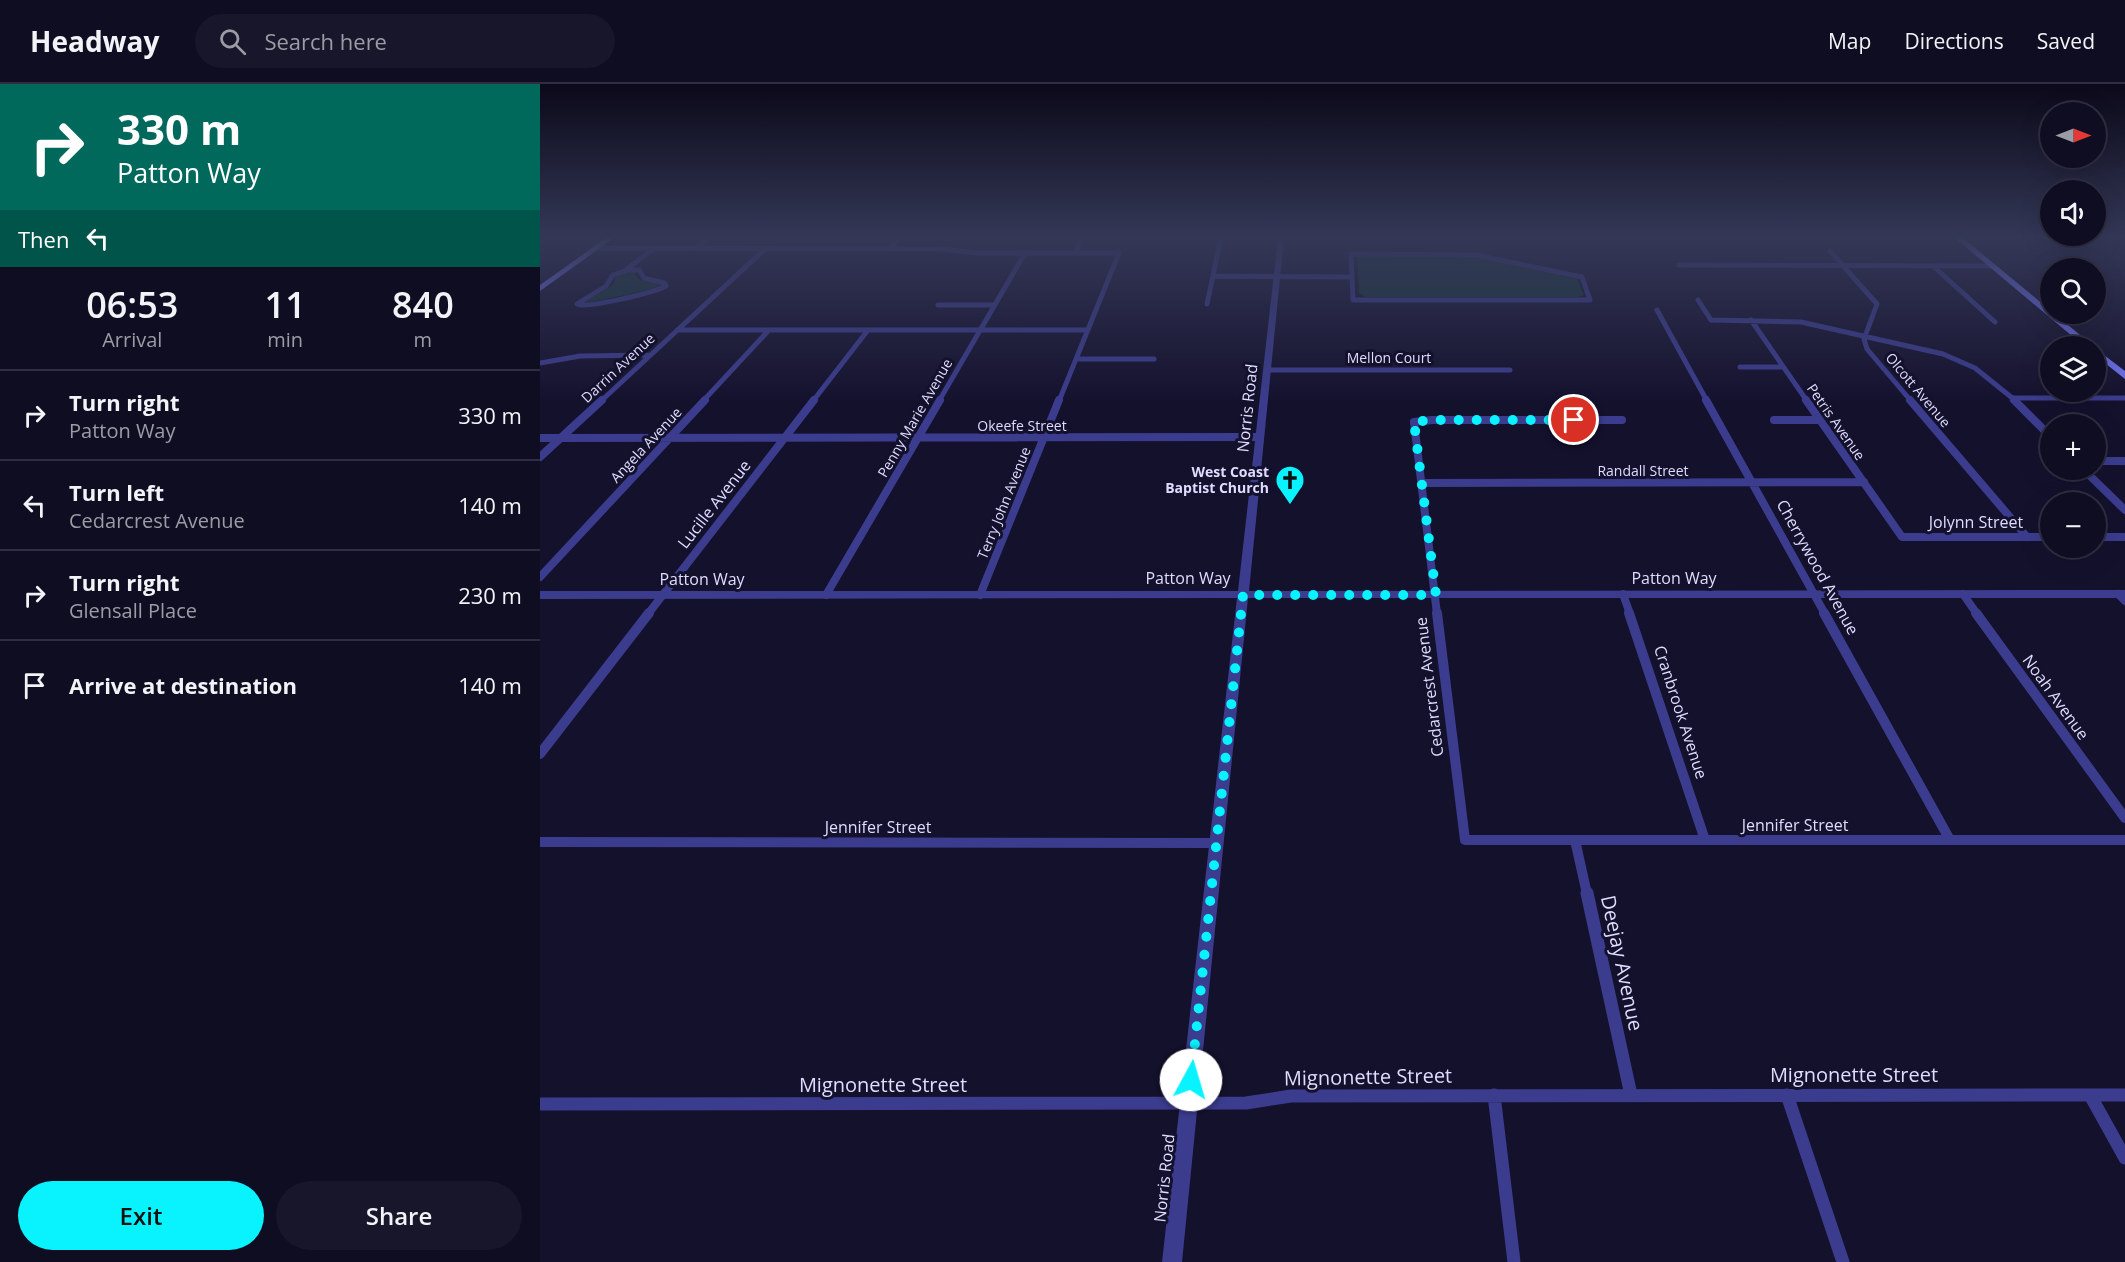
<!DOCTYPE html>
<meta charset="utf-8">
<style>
body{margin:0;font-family:"Open Sans",sans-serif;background:#18162a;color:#f1f3f6;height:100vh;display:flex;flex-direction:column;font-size:22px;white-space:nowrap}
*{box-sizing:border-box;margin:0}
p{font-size:20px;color:#9b9ca5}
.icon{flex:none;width:33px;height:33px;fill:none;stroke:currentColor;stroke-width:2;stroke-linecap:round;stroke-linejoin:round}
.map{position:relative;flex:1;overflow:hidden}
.side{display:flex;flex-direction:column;background:#0f0d22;width:540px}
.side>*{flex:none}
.guide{background:#00695c;color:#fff;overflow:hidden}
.needle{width:39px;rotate:90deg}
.controls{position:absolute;left:1500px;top:18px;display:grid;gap:12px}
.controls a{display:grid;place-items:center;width:66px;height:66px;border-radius:50%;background:#0f0d22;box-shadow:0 6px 24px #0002,0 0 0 2px #2f2d40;font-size:30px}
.pin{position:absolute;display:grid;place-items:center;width:51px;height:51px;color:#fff;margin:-26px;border:3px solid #fff;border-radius:50%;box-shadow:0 2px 6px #0007}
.me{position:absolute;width:66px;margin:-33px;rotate:6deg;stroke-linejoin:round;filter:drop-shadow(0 0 4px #0008)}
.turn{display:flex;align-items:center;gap:21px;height:126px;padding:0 18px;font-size:27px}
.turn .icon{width:78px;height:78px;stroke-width:2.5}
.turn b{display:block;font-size:42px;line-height:51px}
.then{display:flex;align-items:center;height:57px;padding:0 18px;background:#0003;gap:12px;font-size:22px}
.eta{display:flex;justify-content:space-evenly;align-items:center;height:102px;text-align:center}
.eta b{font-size:36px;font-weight:600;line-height:42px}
.primary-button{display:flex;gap:12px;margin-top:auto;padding:12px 18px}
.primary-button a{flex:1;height:69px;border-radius:36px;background:#09f3ff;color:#111;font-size:24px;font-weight:600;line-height:69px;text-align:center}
.primary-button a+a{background:#18162a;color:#f1f3f6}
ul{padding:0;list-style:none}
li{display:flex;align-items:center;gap:18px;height:90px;padding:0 18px;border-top:2px solid #2f2d40}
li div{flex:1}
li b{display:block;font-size:22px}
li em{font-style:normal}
header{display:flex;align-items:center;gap:36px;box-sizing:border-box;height:84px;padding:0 30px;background:#0f0d22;border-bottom:2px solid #2f2d40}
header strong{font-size:28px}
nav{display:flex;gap:33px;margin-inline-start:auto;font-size:21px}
.search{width:420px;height:54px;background:#18162a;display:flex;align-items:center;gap:15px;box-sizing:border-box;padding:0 21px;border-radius:33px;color:#9b9ca5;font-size:22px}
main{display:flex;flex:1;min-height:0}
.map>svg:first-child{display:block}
.green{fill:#143834}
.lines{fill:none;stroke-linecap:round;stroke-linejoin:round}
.minor-far3{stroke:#3b3c8e;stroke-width:5}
.minor-far2{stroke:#3b3c8e;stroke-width:8}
.minor-far1{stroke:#3b3c8e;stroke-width:10}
.minor{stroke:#3b3c8e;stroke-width:13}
.tertiary{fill:#3b3c8e;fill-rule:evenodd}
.secondary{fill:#7478ff;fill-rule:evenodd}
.route{stroke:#09f3ff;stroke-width:10;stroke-dasharray:0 18}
.labels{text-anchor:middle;stroke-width:6;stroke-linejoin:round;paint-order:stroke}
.far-street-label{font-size:14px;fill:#dfddff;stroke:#14112d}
.far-poi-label{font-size:14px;font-weight:bold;fill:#dfddff;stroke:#14112d;text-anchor:end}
.street-label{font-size:16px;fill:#dfddff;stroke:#14112d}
.near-street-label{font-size:20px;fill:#dfddff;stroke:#14112d}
</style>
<header>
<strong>Headway</strong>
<div class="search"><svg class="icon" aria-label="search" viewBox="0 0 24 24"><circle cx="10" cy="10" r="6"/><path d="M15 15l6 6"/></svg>Search here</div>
<nav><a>Map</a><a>Directions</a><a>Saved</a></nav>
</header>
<main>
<section class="side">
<div class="guide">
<div class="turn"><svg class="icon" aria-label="right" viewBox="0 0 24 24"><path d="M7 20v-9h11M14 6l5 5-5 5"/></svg><div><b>330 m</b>Patton Way</div></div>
<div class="then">Then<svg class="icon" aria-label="left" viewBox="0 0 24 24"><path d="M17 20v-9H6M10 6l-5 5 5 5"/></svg></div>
</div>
<div class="eta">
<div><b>06:53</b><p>Arrival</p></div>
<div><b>11</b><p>min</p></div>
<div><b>840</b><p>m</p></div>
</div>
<ul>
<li><svg class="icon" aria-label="right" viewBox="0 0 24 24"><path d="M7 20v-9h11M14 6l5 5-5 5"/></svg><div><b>Turn right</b><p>Patton Way</p></div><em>330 m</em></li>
<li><svg class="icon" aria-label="left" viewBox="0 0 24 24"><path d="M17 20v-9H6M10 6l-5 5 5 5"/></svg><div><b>Turn left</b><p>Cedarcrest Avenue</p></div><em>140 m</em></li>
<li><svg class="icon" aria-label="right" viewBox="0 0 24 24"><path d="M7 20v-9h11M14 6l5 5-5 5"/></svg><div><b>Turn right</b><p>Glensall Place</p></div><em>230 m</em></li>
<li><svg class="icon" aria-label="arrive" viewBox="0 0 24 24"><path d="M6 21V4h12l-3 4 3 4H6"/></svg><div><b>Arrive at destination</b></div><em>140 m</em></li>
</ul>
<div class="primary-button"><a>Exit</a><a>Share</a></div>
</section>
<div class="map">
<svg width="1585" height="1178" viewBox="0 0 1585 1178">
<rect width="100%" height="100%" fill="#14112d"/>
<path class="green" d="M821,172L936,173L1037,195L1044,211L1037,213H825L819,209L817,174Z
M94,187L98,195L120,201C116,205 51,219 45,218L73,201L76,192Z"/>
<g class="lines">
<path class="minor-far3" d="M57,164L400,165L439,169H579L519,317
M156,165L168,154
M350,165L358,154
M1290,167L1337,220L1324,255L1327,265L1371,317
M535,169L542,154
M811,170L936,171L1042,193L1050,216H813Z
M1139,181L1452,182
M1393,182L1455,238
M87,185L113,165
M88,186H99L104,194L124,199L126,202C115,208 47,225 37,220L66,202L73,191Z
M673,192L812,193
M1158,216L1171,236L1261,238L1403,270L1435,284L1476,317
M667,220L681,154
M398,221H454
M1117,226L1167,317
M1211,236L1267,317
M137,246H547
M536,275H614
M0,279L40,272L110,271
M1200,283H1243
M727,286H970
M1473,314H1585
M61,317L225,165
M163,317L229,246
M273,317L328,246
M399,317L485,169"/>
<path class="minor-far2" d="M1166,316L1285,530
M1266,316L1362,453H1510
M1370,316L1487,453
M1474,316L1510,352
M1234,336H1280
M0,354L720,353
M0,373L62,316
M1556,377H1585
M1544,386L1585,426
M883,399L1324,398
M1556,453H1585
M0,493L165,316
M1083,510L1090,530
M1423,510L1437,530
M1578,510L1585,517
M286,511L400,316
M440,511L519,316
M108,530L274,316
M897,530L874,338L892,336H1082"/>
<path class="minor-far1" d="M897,529L925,756H1585
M1089,529L1165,756
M1284,529L1410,756
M1436,529L1585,734
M0,670L109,529
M1035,756L1047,810
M0,758L677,759"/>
<path class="minor" d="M1047,809L1091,1011
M954,1011L974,1178
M1247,1011L1303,1178
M1550,1011L1585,1074
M0,1020L706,1019L751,1012L1585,1011"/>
<path class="tertiary" d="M738,154H744L709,507L1585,506V514H708L642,1178H622L697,514L0,515V507H698Z"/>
<path class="secondary" d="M66,154H74L0,207V201Z
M1415,154H1423L1510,226V230H1515L1553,262H1544Z
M1556,265L1585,287V295L1556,272Z"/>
</g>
<linearGradient id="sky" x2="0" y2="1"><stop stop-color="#0b0919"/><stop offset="0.48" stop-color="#343857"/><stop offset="1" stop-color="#343857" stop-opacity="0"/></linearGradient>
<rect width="1585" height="319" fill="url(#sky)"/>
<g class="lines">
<path class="route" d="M651,996L703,511H896L874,338L892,336H1034"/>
</g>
<defs>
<g id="church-pin" transform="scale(1.5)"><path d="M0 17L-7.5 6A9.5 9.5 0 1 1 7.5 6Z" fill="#09f3ff" stroke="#14112d"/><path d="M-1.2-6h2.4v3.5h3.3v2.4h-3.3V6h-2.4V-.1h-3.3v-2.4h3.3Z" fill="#111"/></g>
</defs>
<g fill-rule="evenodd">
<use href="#church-pin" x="750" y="396"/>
</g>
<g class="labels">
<g class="far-street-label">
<text x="849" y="279">Mellon Court</text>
<text transform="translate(78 284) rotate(-43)" y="5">Darrin Avenue</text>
<text transform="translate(1378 306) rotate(50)" y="5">Olcott Avenue</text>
<text transform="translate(375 334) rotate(-60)" y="5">Penny Marie Avenue</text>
<text transform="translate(1296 338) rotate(55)" y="5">Petris Avenue</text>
<text x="482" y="347">Okeefe Street</text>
<text transform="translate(106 361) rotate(-47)" y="5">Angela Avenue</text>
<text x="1103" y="392">Randall Street</text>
<text transform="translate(464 419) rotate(-68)" y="5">Terry John Avenue</text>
</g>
<g class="far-poi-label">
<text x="729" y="393">West Coast<tspan x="729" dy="16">Baptist Church</tspan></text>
</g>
<g class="street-label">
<text transform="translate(707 324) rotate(-84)" y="6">Norris Road</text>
<text transform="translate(174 420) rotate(-52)" y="6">Lucille Avenue</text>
<text x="1436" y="444">Jolynn Street</text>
<text transform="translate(1278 483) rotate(61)" y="6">Cherrywood Avenue</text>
<text x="648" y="500">Patton Way</text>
<text x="1134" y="500">Patton Way</text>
<text x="162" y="501">Patton Way</text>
<text transform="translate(889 603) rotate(-97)" y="6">Cedarcrest Avenue</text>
<text transform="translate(1516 613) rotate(54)" y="6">Noah Avenue</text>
<text transform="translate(1141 628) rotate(72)" y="6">Cranbrook Avenue</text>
<text x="1255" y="747">Jennifer Street</text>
<text x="338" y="749">Jennifer Street</text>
<text transform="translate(624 1094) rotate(-84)" y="6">Norris Road</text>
</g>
<g class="near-street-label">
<text transform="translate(1082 879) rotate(78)" y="7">Deejay Avenue</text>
<text x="1314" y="998">Mignonette Street</text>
<text transform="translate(828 993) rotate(-1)" y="7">Mignonette Street</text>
<text x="343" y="1008">Mignonette Street</text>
</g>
</g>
</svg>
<div class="controls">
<a><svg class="needle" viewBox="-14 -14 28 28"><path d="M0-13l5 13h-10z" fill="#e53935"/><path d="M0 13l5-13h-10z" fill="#9b9ca5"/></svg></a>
<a><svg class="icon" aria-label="sound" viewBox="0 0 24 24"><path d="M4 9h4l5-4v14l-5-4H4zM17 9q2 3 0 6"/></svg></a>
<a><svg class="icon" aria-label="search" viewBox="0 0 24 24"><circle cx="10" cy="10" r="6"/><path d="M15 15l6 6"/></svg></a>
<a><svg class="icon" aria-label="layers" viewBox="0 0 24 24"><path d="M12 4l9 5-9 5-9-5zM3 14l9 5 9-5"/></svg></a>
<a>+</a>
<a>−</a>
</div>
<div class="pin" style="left:1034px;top:336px;background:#d93025"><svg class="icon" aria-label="arrive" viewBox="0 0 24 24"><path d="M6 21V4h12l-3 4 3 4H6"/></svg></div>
<svg class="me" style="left:651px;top:996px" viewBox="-20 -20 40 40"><circle r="19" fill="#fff"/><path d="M0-13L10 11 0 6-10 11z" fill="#09f3ff"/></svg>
</div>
</main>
